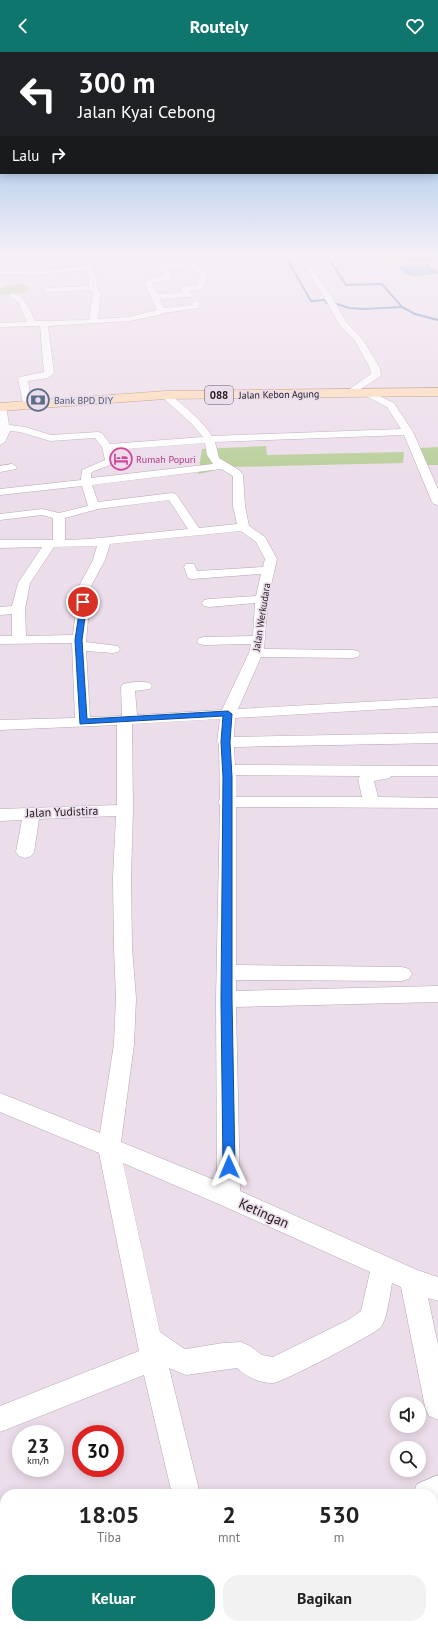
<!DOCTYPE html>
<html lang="id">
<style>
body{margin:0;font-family:"PT Sans",sans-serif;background:#f2f2f2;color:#222;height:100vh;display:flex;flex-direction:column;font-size:15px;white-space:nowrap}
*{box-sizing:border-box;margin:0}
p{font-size:13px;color:#767676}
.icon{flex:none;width:22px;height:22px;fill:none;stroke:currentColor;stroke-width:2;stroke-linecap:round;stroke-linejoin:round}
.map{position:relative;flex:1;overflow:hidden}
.sheet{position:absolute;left:0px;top:1437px;width:438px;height:140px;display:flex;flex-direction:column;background:#fff;border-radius:16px 16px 0 0;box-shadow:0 2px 10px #0003}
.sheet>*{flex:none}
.banner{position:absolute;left:0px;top:0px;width:438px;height:122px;box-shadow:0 2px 10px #0003;background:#202124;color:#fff;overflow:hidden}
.controls{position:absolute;left:390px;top:1345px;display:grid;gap:8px}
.controls a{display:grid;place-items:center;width:36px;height:36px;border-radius:50%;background:#fff;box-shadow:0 2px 10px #0003;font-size:20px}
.speed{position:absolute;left:12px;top:1373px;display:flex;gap:8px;font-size:20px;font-weight:700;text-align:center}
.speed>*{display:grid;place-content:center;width:52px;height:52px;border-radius:50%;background:#fff;box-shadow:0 2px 10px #0003;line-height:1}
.speed small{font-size:10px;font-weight:400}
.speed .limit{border:6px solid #d22;background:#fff;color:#111}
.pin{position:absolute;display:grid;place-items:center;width:34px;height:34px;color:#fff;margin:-17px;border:2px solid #fff;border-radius:50%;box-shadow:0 1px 4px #0007}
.me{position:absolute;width:44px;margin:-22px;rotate:359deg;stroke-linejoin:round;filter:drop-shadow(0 0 3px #0008)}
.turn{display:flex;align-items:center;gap:14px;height:84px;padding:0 12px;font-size:18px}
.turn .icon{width:52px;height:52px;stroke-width:2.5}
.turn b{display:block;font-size:28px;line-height:34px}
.then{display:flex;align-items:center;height:38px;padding:0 12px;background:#0003;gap:8px;font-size:15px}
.eta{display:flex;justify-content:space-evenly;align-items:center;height:68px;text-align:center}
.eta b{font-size:24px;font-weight:800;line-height:28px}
.primary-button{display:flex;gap:8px;margin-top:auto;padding:8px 12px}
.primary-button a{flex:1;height:46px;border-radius:16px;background:#0f766e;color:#fff;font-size:16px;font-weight:800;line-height:46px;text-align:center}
.primary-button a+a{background:#f2f2f2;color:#222}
header{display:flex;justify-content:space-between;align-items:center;height:52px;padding:0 12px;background:#0f766e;color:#fff;font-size:18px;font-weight:800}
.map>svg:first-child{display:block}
.green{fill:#b9cf99}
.water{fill:#62a3e5;stroke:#4e7aa9}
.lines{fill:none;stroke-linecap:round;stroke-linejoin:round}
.stream{stroke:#4e7aa9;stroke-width:2}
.minor-casing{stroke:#b6a7b4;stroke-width:1}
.major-casing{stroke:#af8662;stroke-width:1}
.minor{fill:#fff;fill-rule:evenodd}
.major{fill:#fddab6;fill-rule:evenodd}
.route{fill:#1a73e8;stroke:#114b97}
.labels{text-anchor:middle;stroke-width:3.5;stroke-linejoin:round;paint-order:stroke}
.far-street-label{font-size:10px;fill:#1f191e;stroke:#ecddea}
.far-service-label{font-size:10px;fill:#4e5e75;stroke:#ecddea;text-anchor:start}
.far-hotel-label{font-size:10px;fill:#b23c85;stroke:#ecddea;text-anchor:start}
.shield{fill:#ecddea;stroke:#5c545b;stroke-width:1}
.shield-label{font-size:11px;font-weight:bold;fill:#1f191e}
.street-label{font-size:12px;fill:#1f191e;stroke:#ecddea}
.near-street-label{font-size:14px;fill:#1f191e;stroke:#ecddea}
</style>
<header><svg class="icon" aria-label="back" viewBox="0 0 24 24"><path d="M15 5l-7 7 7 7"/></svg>Routely<svg class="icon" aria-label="heart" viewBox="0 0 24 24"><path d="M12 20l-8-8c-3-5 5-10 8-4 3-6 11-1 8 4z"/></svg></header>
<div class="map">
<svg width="438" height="1577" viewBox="0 0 438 1577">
<rect width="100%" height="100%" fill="#ecddea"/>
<path class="green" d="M387,202H401L407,210L394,213L386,212Z
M21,232L29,235L27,240L2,243L0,241V237L7,234Z
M266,394L267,403L404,400L403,411L231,415L198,422L202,397Z
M438,395V413H423L418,396Z"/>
<path class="water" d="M403,202H434L432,209L408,210Z
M421,213L434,221C422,223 408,227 399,215Z"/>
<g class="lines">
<path class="stream" d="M284,202L311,249L325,248L327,251
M326,202L346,233L382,232L402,255
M426,211L428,216L438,221
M337,252L349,256L364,257L402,255L415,262L438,268"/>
<g class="minor-casing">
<path id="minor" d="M85,202H92L96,207L92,216L96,223L97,234L101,242L98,267L129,265L157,258L144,230L164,223L156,210L142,207L138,202H145L162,206L165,212L228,202H236L231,207L196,212L208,223L203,237L190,239L192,243L191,245L160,247L164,256L192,253L193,249H196L200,251L199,256L163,261L159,263L129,269L48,274L54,321L48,326L28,329L32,353L30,355H24L18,327L20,325L44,320L40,274L0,275V271L27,270L19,251L9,243L13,241C26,245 30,258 35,269L89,268L93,242L91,238L46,240L42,238L46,236L89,234L88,223L86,218L38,223L0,222V218L38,219L85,214L88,207ZM189,213L200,223L197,233L182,235L181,237L183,241L158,242L152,231L169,228L172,223L168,216Z
M297,202H303L335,250L346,270L363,288L380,316L381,323L379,325L352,343H346L344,341L371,322L370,316L355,289L338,271L327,250Z
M367,338L394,351L413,380L438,437V453L434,452L432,450L404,383L215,390L219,406L239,418L243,423L245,454L249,474L265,485L277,507L268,547L264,597L353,598L358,599L360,602L358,605L353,606L261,605L238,657L438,646V654L235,666L234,685L438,681V691L234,695L235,713L438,714V724H391L390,726L374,729L378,745L438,746V756L236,755V913L402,915L409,917L412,922L409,927L402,929L236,928V939L438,934V950L236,955L240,1139L417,1218L438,1225V1249L428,1246L438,1293V1368L429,1364L425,1355L401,1235L392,1231C390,1242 387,1267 381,1275C375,1282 281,1331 273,1331C259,1331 247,1325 237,1316L186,1323L169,1316L200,1442H172L144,1323L0,1380V1354L139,1299L99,1101L0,1060V1041L100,1081L114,992L116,946L114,896L113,825L116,764L39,767L34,800L31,804L25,806L19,804L16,800L22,768L0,769V757L117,753V673L0,678V668L75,666L72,591L0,592V584H12V562L0,563V555L12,554L18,531L42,495L0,496V488H53V466L42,463L0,468V462L42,457L59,461L88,454L82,434L0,443V437L81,428L82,418L105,408L102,395L95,386L50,389L20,380L10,379L5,390L0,393V351L4,352L6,354L9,373L25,375L51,383L98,380L102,381L110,392L203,385L191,371L162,345L160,343L165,340L168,341C184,354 201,367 212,384L401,377L387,355L364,343L362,341ZM205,391L207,403L213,412L91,426V421L94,419L113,412L115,408L113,398ZM221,417L233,424V454L237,472L199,476L176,442L172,441L98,450L92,433ZM169,448L188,477L89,487L65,488V466L98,457ZM241,479L256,490L265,507L263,515L197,519L194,512H186L184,515L188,526L192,527L261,522L256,544L209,547L204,548L202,551L204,554L209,555L255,551L253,584L204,585L199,586L197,589L199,592L204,593L251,592L249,601L222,658L137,663L135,639L150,637L152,634L150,631C142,629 131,630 123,632L121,635L122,664L90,665L86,599L113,601L118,600L120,597L118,594L86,590L91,534L105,508L110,492ZM97,494L93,508L79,534L73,583L26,584L25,557L30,531L54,495ZM220,667L217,690L219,692L220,747L218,750L220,753L216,947L217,1129L121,1090L134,992L136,946L132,896L131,825L133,758L132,672ZM236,723L360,724L358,727L362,745H236ZM123,1111L221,1153L370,1220L361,1259L348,1268L273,1305L262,1303L250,1294L241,1290L223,1291L186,1297L183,1296L160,1280Z
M12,412L17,415L16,417L0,420V414Z
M438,1423V1451L433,1454V1442H413L417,1432Z
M95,1572H135L133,1577H93Z
M203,1572H233L234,1577H204Z"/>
</g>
<g class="major-casing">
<path id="major" d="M438,336V344L165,347L0,359V351L165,339Z"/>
</g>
<use href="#minor" class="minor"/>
<use href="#major" class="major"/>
</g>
<linearGradient id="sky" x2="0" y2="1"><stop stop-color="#72ade7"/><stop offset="0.48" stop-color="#f6f0f6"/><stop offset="1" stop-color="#f6f0f6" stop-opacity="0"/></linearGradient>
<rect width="438" height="423" fill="url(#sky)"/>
<path class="route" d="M81,548L87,550L82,588L87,667L228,659L232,662L230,690L232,725V947L235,1115L233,1119L229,1120L224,1119L223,1115L221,947L223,725L221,690L223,664L80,672L75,588Z"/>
<defs>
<g id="bank-ring" transform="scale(1.15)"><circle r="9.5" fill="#ecddea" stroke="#5c6f8a" stroke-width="1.5"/><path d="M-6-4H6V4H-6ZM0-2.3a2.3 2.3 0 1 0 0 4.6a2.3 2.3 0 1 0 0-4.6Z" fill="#5c6f8a"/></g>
<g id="hotel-ring" transform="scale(1.15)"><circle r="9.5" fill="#ecddea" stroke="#d1479c" stroke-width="1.5"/><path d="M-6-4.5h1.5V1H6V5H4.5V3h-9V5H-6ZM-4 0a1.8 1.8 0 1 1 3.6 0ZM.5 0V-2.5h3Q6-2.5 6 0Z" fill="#d1479c"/></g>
</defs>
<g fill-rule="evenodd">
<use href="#bank-ring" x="38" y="348"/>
<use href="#hotel-ring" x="121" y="407"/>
</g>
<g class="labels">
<g class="far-street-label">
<text transform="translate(279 342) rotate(-1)" y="4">Jalan Kebon Agung</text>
<text transform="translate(261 565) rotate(-81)" y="4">Jalan Werkudara</text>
</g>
<g class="far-service-label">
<text x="54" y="352">Bank BPD DIY</text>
</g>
<g class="far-hotel-label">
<text x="136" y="411">Rumah Popuri</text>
</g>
<rect class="shield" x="205" y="334" width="28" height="18" rx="3"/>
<g class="shield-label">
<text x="219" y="347">088</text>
</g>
<g class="street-label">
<text transform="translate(62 760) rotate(-2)" y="4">Jalan Yudistira</text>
</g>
<g class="near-street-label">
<text transform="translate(264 1161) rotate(24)" y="5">Ketingan</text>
</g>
</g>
</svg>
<div class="controls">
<a><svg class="icon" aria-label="sound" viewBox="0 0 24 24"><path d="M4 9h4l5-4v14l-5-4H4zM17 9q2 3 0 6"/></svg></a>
<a><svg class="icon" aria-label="search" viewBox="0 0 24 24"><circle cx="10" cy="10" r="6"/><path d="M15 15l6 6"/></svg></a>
</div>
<div class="speed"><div>23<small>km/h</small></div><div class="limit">30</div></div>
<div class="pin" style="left:83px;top:550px;background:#d93025"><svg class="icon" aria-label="arrive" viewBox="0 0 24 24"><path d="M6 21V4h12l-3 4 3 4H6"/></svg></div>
<svg class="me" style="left:229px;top:1115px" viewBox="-20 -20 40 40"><path d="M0-17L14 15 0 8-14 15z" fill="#1a73e8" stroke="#fff" stroke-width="4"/></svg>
<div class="banner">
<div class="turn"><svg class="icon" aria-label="left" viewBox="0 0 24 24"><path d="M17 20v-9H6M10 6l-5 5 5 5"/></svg><div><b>300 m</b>Jalan Kyai Cebong</div></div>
<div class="then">Lalu<svg class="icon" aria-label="right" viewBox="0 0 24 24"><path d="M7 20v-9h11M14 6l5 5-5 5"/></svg></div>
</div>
<section class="sheet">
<div class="eta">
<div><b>18:05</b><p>Tiba</p></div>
<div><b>2</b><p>mnt</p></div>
<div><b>530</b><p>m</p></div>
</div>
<div class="primary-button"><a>Keluar</a><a>Bagikan</a></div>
</section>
</div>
